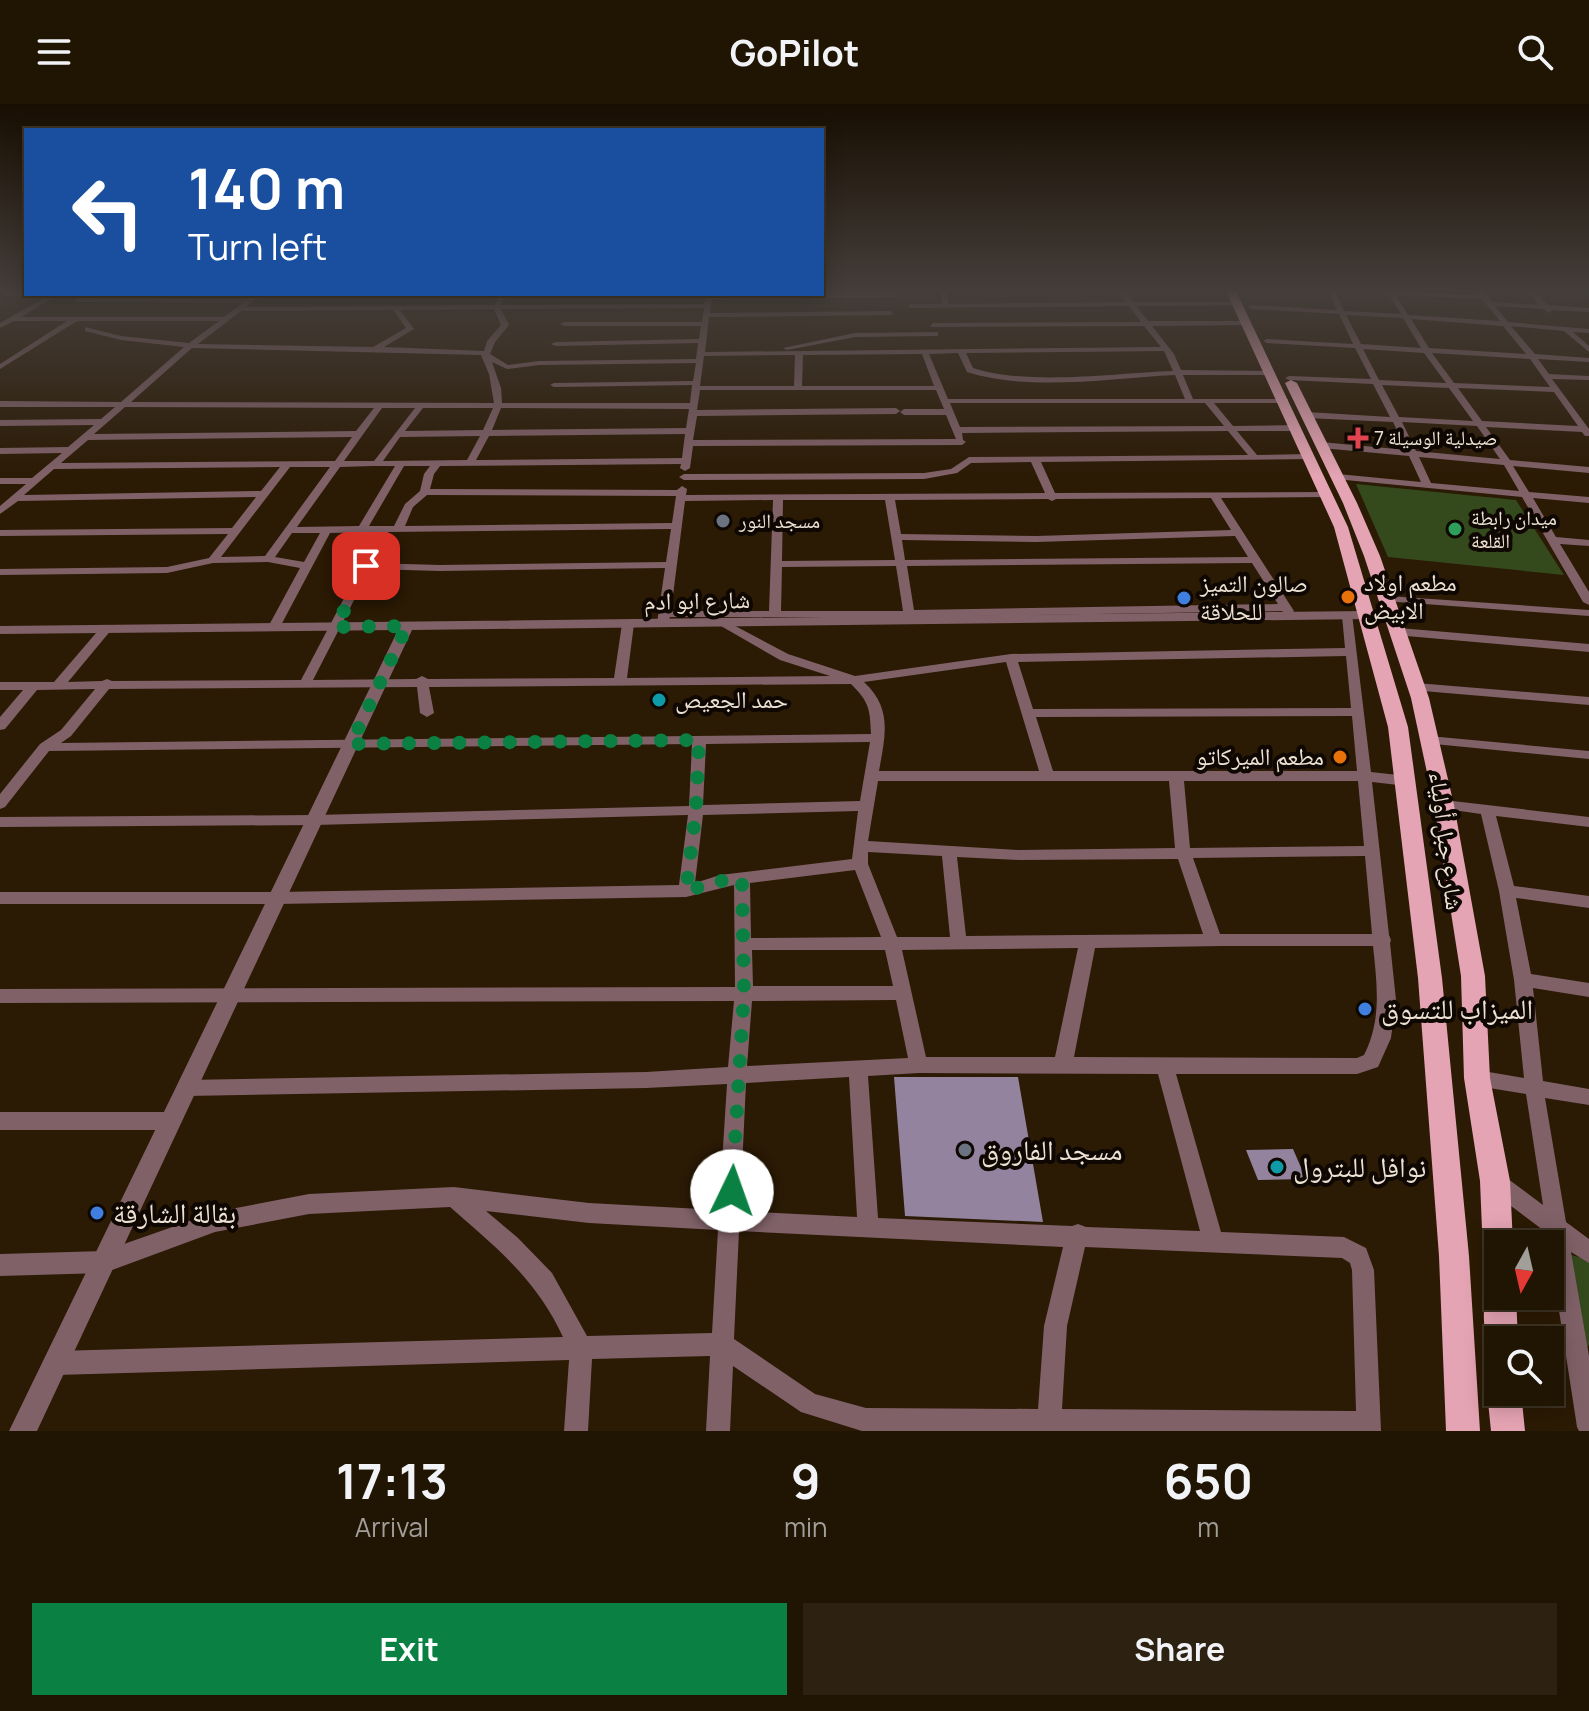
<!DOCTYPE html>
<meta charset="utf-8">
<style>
body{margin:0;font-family:Manrope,"Noto Naskh Arabic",sans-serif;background:#2d2112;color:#f1f3f6;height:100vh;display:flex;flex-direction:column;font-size:30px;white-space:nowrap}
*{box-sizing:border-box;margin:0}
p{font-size:26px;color:#a29e9a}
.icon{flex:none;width:44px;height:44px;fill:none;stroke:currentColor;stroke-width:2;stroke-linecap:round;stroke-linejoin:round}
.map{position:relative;height:1327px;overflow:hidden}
.panel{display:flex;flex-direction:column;background:#201403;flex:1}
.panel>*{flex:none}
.guide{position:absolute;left:24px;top:24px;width:800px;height:168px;border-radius:0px;box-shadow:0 4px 20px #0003,0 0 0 2px #3d3325;background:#1a4fa0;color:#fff;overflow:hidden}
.needle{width:52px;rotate:188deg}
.tools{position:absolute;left:1484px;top:1126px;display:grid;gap:16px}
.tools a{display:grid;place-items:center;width:80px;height:80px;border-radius:0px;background:#201403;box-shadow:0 4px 20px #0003,0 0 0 2px #3d3325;font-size:40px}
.pin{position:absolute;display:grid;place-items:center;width:68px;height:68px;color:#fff;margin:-34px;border-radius:16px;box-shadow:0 4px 12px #0006}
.me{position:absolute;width:88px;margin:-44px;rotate:3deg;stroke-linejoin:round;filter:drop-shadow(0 0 6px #0008)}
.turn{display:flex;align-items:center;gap:28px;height:168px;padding:0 32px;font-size:36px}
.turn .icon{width:104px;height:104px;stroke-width:2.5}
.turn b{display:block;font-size:56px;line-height:68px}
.eta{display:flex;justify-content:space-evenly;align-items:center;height:136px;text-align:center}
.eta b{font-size:48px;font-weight:700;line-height:56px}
.button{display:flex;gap:16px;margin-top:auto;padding:16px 32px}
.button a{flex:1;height:92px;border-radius:0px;background:#0b8043;color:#fff;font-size:32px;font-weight:700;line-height:92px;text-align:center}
.button a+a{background:#2d2112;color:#f1f3f6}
header{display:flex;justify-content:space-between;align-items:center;height:104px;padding:0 32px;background:#201403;font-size:36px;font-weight:700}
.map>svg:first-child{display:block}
.green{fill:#34491c}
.building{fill:#93839e}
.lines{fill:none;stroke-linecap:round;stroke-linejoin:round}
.minor{fill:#806168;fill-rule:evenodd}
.tertiary{fill:#806168;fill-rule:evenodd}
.primary{fill:#e5a4b3;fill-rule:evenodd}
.route{stroke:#0b8043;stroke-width:14;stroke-dasharray:0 25.2}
.health-dot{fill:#e0444e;stroke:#0e0702;stroke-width:3}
.worship-dot{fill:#6b7280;stroke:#0e0702;stroke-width:3}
.leisure-dot{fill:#2e9e5b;stroke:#0e0702;stroke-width:3}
.food-dot{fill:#e8710a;stroke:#0e0702;stroke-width:3}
.shop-dot{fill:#3f7fe0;stroke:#0e0702;stroke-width:3}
.culture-dot{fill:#0f9aa8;stroke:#0e0702;stroke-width:3}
.labels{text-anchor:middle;stroke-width:8;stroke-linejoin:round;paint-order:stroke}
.far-poi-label{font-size:20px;fill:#ece1d3;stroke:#0e0702;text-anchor:start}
.poi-label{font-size:24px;fill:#ece1d3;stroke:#0e0702;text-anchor:start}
.street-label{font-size:24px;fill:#ece1d3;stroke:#0e0702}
.near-poi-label{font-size:28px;fill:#ece1d3;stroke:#0e0702;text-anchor:start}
</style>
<header><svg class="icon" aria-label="menu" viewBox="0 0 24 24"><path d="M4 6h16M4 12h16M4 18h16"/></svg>GoPilot<svg class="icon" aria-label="search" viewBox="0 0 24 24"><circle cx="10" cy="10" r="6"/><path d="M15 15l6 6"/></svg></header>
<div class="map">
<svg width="1589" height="1327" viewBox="0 0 1589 1327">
<rect width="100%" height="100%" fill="#2b1a04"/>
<path class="green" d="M1356,380L1516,396L1564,471L1388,453Z
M1568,1150L1589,1156V1241L1586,1245Z"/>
<path class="building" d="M894,973H1018L1043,1118L905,1112Z
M1293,1045L1306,1075L1258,1076L1246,1046Z"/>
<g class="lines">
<path class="minor" d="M895,187H901L895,193L712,195L710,209L890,207L893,209L890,211L709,213L705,248L1161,243L1144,222L930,223L933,219L1141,218L1129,202L911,204L908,202L911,200H942L940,187H946L949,200L1126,198L1118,187H1125L1133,198H1239L1237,201L1136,202L1148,217H1250L1247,221L1152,222L1174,250L1181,266L1274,267V271H1183L1193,295H1288V299H1214L1233,322L1297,321L1301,324L1297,327H1237L1257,351L1309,350L1312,351V355L1041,358L1055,389L1328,388L1330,390L1325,393L1221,394L1294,507L1292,509H1284L1282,507L909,513H670L667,521L663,523L657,519L665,464L440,467L370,465L313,576L416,575L422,572L428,575L614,574L622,520L628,516L634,520L627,574L830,572L780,556L714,518L716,516H724L788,550L855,572L1011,550L1345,544L1342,512L1348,509L1352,510L1371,668L1407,672L1414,677L1407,682L1372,678L1389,831L1391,836L1390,839L1396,896L1391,934L1378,963L1357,970H1176L1221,1128L1344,1133L1366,1144L1374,1166L1381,1327H862L801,1308L733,1262L730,1327H706L710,1252L592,1255L588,1327H564L569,1256L56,1271L48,1267L44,1259L48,1251L56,1247L563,1233C536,1175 497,1144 450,1103L309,1110L215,1128L104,1169L0,1172V1150L104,1147L215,1108L309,1090L454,1083L589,1099L719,1106L727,980L646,984L186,992L179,990L177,984L179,978L186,976L646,968L728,963L734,897L0,899V885L735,883L734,781L686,793L277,800H0V788H277L679,781L688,711L315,721L0,723V713L315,711L689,702L692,640L49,647L5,703L0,705V690L40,640L61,626L95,585L37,586L5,625L0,626V613L23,586H0V578H54L102,522L106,521L112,525L68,578L102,577L107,575L112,577L301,576L361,462L359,457L377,428L330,429L280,523L274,527L268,523L300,464L268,458L213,459L167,469L0,471V465L167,463L209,454L228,430L0,432V426L232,424L256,393L18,397L0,410V402L26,380H0V374H32L62,349L0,350V344L68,343L94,321L0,322V316L101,315L115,303H0V297L121,298L184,243L121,236L85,227V223L121,232L189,239L219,217H77L0,265V260L67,217H14L0,224V219L46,193L5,192L3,189L59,190L21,213H224L243,199L77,198L74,196L77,194L248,195L255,190H262L246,203L494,201L501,190H507L500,201L704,200L706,190L893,189ZM704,204L702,218H564L560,220L564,222H701L699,235L555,238L551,240L555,242L698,239L696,255L539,257L508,261L490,250L495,238L509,221L501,205ZM494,205L501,221L487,237L484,247L384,243L414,225L400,206ZM393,206L406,224L373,243L198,240L241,207ZM192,244L481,251L489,270L494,299L131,298ZM1164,247L1173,267C1116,269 1027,282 973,264L966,249ZM958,249L967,268C1030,288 1110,274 1175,271L1185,295H948L929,250ZM922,250L934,282H802L803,251ZM795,251L794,282H700L704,252ZM492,258L507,265L539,261L696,259L693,277L554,279L550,281L554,283L692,281L690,299H502L501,284ZM700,286H936L944,305H904L900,308L904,311H946L956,335L693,336L697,312L896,310L900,307L896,304L697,306ZM950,299H1205L1224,322L960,323ZM125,303L374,304L356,327L94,330ZM382,304H415L374,357H344ZM423,304H493L483,326L405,327ZM501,304L689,305L686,324L492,326ZM1228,327L1248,351L969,353L951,365L924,369L684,370L679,373L684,376L924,375L957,369L971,359L1031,358L1045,389L686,391L687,385L682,382L677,386L430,385L434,370L440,362L681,360L680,364L685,367L690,364L693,342L962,341L966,338L963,336L962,329ZM685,330L682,354L476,356L489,332ZM480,332L467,356L383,357L400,333ZM352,333L335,357L61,359L88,336ZM372,362H395L359,422L297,423L340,363ZM404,362H430L424,370L420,387L405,400L394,422H369ZM280,363L261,387L24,391L54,365ZM290,363H330L265,452L221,453ZM427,391L676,392L672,419L405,422L413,403ZM1211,394L1231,426L1036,432L901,430L895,396L1048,395L1052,397L1056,395ZM773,396L769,507H671L685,397ZM783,396H885L895,456L782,457ZM671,425L666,458L440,461L370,459L369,457L388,428ZM292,429H320L304,458L275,453ZM1235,432L1248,453L905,456L902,436L1036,438ZM1252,459L1278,500L914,506L907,462ZM896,462L903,507H781L782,463ZM1346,552L1351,604L1033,605L1018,558ZM1006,558L1039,667H879C885,632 893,605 864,578ZM851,580C869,598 870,604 871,630L61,639L71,632L109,585L417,583L420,609L427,613L434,609L429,583ZM1352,612L1357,667H1053L1036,613ZM870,638L860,697L703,701L706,640ZM878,677H1169L1175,744L1019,746L868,737ZM1184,677H1358L1364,742L1190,744ZM858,707L852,755L720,771L695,779L703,711ZM868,748L942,752L950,833H897L868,760ZM1365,752L1372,830H1220L1193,754ZM957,753L1019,756L1178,755L1203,830L966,832ZM855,766L881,833L751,834L750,779ZM1223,842H1373C1377,880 1382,916 1364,951L1357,954L1074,953L1095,844ZM1078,844L1055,953H926L902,846ZM752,846H885L893,882H753ZM896,896L908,954L747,962L752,897ZM919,969L1158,970L1200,1127L1086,1123L1078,1120L1072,1122L878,1114L868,972ZM849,973L857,1113L740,1107L746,979ZM486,1107L589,1119L718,1126L712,1229L587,1232L552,1169L518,1134ZM739,1127L1063,1143L1044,1222L1038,1305L866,1304L815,1290L734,1235ZM1085,1143L1342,1154L1350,1159L1352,1166L1356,1307L1062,1305L1067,1222Z
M1329,187H1335L1344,207L1401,210L1389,191L1347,187L1479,191L1476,187H1483L1492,198L1539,201L1527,187H1534L1548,201L1589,204V208L1552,206L1549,209L1544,205L1495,202L1508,218L1589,225V229L1573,228L1589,242V248L1564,227L1511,222L1535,250L1589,254V258L1538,255L1549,270L1589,272V276L1552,275L1589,325V332H1585L1582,328L1486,323L1510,356L1589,363V369L1513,362L1529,388L1589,393V399L1533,394L1556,433L1589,436V442L1560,440L1589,488V501L1583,498L1522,393L1335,375V371L1338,370L1421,378L1409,352L1321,344L1316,341L1321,338L1407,346L1393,318L1307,314L1303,311L1307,308L1390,313L1373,280L1289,276L1285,274L1289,272L1371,275L1355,244L1267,239L1263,237L1267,235L1353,240L1339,210L1251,205L1248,203L1251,201L1337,206ZM1396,191L1482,195L1500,217L1408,211ZM1346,211L1403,214L1421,244L1361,240ZM1411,215L1503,222L1526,250L1429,244ZM1363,245L1424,249L1446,279L1379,276ZM1432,249L1530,255L1550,283L1454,279ZM1382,281L1449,284L1473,317L1399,313ZM1458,284L1554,288L1578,322L1482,317ZM1402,318L1477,322L1500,355L1416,347ZM1419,353L1504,361L1519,387L1431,379Z
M1584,187H1589V191Z
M935,228H938V232L855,233L787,246L783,244L855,229Z
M1388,492L1589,506V512L1384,497V493Z
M1399,524L1589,540V548L1395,531L1393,528Z
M1416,579L1589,593V601L1411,586L1410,583Z
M1429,632L1589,647V655L1424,639L1422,636L1424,633Z
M1444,696L1589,713V723L1496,712L1514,782L1589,792V804L1516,794L1531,870L1589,879V893L1533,884L1543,977L1589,985V1001L1545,994L1566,1118L1589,1135V1159L1571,1148L1589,1252V1327H1579L1577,1323L1547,1129L1490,1086L1487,1079L1490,1072L1497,1069L1504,1072L1543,1101L1526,990L1477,982L1470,980L1468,974L1470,968L1477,966L1524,974L1514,876L1499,787L1481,710L1439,704L1437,701L1439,698Z
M0,1008H171L178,1011L181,1017L178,1023L171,1026H0Z"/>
<path class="tertiary" d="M1368,507L1395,510L1402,514L1395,518L1368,515L412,526L37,1327H9L398,526L0,530V522Z"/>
<path class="primary" d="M1226,187H1236L1348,423L1408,623L1442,874L1469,1152L1480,1327H1446L1439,1152L1418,874L1388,623L1334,423Z
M1291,276L1297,279L1357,399L1380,452L1429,594L1454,701L1485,872L1490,974L1510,1077L1513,1140H1498V1165L1487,1161L1483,1150L1480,1077L1464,974L1461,872L1434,701L1411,594L1364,452L1343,399L1285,279Z
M1498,1177V1192H1516L1518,1236H1498V1251L1490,1248C1483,1228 1481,1200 1489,1181Z
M1498,1274V1288H1521L1525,1327H1491L1487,1288L1492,1276Z"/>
</g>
<linearGradient id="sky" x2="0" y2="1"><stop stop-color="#180e02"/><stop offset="0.5" stop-color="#443e3a"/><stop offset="1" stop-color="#443e3a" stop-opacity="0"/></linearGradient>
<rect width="1589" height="373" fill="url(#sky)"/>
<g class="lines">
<path class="route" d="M366,462L336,523L407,522L351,640L699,636L696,706L686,787L720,777L742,776L744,888L732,1087"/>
</g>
<path class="health-dot" d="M1354 322h8v8h8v8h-8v8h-8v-8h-8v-8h8z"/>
<g class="worship-dot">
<circle cx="723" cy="417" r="8"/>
<circle cx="965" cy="1046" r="8"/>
</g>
<circle class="leisure-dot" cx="1455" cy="425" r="8"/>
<g class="food-dot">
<circle cx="1348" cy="493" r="8"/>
<circle cx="1340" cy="653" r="8"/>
</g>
<g class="shop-dot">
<circle cx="1184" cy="494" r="8"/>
<circle cx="1365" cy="905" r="8"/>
<circle cx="97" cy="1109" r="8"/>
</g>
<g class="culture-dot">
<circle cx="659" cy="596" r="8"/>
<circle cx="1277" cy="1063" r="8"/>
</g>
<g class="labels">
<g class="far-poi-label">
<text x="1374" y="341">صيدلية الوسيلة 7</text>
<text x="1471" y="421">ميدان رابطة<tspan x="1471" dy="23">القلعة</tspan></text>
<text x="739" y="424">مسجد النور</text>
</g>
<g class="poi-label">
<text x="1364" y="487">مطعم اولاد<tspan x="1364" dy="28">الابيض</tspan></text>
<text x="1200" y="488">صالون التميز<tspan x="1200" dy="28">للحلاقة</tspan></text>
<text x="675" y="604">حمد الجعيص</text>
<text x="1324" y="661" text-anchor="end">مطعم الميركاتو</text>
</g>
<g class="street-label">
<text transform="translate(697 497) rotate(-1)" y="8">شارع ابو ادم</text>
<text transform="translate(1446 737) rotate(83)" y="8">شارع جبل أولياء</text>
</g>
<g class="near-poi-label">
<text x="1381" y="915">الميزاب للتسوق</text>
<text x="981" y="1056">مسجد الفاروق</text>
<text x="1293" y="1073">نوافل للبترول</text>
<text x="113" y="1119">بقالة الشارقة</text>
</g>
</g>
</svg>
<div class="tools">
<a><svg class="needle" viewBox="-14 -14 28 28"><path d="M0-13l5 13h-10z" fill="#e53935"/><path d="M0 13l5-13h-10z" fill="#a29e9a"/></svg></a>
<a><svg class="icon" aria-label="search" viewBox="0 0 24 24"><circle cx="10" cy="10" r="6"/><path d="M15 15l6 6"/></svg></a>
</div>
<div class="pin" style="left:366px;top:462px;background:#d93025"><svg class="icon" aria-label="arrive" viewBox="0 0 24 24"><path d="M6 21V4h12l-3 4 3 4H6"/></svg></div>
<svg class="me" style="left:732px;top:1087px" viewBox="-20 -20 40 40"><circle r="19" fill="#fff"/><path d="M0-13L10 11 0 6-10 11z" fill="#0b8043"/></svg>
<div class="guide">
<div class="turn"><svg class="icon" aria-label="left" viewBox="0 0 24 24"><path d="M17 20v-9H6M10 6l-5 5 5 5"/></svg><div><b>140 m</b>Turn left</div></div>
</div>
</div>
<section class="panel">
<div class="eta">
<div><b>17:13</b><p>Arrival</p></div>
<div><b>9</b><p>min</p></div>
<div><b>650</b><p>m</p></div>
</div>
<div class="button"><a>Exit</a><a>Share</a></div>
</section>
